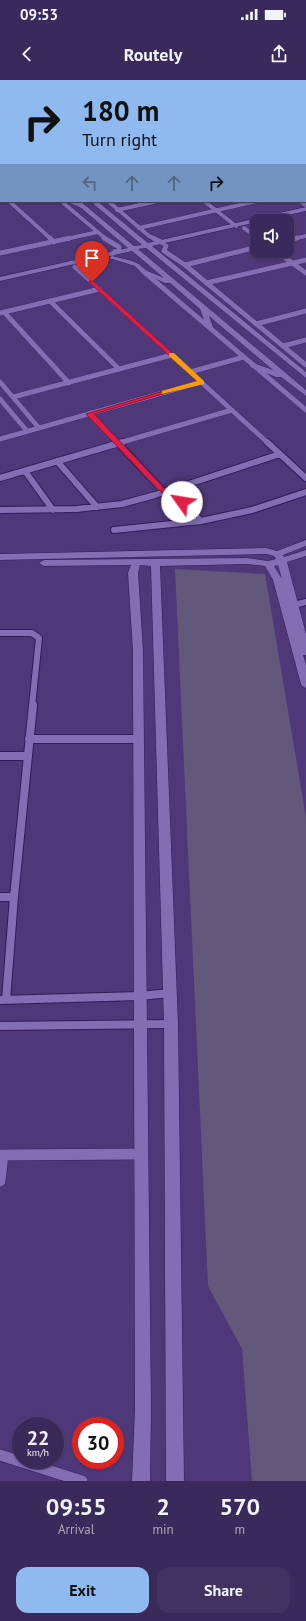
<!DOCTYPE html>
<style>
body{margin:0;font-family:"PT Sans",sans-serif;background:#413261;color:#f1f3f6;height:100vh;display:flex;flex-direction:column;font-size:15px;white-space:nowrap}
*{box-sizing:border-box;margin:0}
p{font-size:13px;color:#aba7bb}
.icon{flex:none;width:22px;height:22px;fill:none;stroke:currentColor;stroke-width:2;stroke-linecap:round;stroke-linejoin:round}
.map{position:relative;height:1401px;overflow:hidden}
.sheet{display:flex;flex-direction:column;background:#3a2a5b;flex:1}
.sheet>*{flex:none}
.top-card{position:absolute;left:0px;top:0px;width:306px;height:122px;box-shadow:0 1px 3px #0004,0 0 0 1px #544671;background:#90b9f0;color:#111;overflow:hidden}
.controls{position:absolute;left:250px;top:134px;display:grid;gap:8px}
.controls a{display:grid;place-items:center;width:44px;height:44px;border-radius:8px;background:#3a2a5b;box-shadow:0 1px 3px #0004,0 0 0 1px #544671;font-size:20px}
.speed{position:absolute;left:12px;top:1337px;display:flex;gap:8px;font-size:20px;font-weight:700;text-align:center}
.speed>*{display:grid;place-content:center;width:52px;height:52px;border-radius:50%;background:#3a2a5b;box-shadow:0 1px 3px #0004,0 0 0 1px #544671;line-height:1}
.speed small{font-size:10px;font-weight:400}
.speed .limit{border:6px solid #d22;background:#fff;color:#111}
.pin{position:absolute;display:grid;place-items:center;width:34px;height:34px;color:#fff;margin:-41px -17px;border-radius:50% 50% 50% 0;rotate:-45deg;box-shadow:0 0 4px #0007}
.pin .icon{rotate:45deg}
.me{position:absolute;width:44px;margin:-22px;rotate:302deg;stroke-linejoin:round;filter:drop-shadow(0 0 3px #0008)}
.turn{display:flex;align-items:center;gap:14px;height:84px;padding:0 16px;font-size:18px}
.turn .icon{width:52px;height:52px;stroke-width:2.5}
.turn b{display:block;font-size:28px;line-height:34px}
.lanes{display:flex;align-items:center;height:38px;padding:0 16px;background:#0003;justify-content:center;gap:20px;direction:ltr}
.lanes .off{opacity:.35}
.eta{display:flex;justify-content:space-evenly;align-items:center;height:68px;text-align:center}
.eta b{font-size:24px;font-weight:800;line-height:28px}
.button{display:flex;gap:8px;margin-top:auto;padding:8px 16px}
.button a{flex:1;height:46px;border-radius:12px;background:#90b9f0;color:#111;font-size:16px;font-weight:800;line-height:46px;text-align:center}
.button a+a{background:#413261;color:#f1f3f6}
.status{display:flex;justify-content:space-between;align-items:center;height:28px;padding:0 20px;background:#3a2a5b;direction:ltr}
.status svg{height:11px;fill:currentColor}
header{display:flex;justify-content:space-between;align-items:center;height:52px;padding:0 16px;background:#3a2a5b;font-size:18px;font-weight:800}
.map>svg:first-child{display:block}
.green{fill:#62587b}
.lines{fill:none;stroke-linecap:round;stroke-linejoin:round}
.minor-far4-casing{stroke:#341c5b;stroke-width:4.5}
.minor-far3-casing{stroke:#341c5b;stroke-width:5.5}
.minor-far2-casing{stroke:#341c5b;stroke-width:8}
.minor-far1-casing{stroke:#341c5b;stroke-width:10}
.minor-casing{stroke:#341c5b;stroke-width:12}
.tertiary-casing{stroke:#341c5b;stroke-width:1}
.secondary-casing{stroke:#341c5b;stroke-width:1}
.motorway-casing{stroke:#341c5b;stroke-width:1}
.minor-far4{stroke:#836db3;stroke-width:4}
.minor-far3{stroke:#836db3;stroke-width:5}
.minor-far2{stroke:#836db3;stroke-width:6}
.minor-far1{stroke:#836db3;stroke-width:8}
.minor{stroke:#836db3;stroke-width:11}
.tertiary{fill:#836db3;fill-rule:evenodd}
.secondary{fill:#836db3;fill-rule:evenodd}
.motorway{fill:#c26e21;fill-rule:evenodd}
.route{fill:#e11d48;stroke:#92132f}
.slow{fill:#f59e0b}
</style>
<div class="status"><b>09:53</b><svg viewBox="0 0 49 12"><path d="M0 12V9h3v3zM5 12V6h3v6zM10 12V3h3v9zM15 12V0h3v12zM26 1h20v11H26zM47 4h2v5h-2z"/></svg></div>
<header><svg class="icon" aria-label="back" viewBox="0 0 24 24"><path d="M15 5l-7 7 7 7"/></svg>Routely<svg class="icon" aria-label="share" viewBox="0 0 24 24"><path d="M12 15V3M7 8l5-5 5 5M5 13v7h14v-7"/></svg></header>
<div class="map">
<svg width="306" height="1401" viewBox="0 0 306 1401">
<rect width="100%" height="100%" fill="#4e3879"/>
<path class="green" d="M175,489L265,494L306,737V1401H252L242,1269L208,1206Z"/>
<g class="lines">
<g class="minor-far4-casing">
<path id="minor-far4" d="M78,0L82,1
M157,0L162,1
M241,0L246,1
M31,1L33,0
M90,1L92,0
M9,121L51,159
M61,121L106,159
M70,121L82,126
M108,121L149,156L155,159
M204,121L236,146
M300,121L306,125
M117,130L158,121
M139,148L257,121
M244,148L257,157
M66,159L98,152
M292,159L306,156"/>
</g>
<g class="minor-far3-casing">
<path id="minor-far3" d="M50,158L54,162
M104,158L119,167V169L113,173
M153,158L163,163
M287,160L297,158
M166,166L164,171L185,185L306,285
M276,171L306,193
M0,173L70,158
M185,185L257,167
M75,187L268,363
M143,191L306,330
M206,203L306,180
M50,221L119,289
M4,232L69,303
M0,233L100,209
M256,244L306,231
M283,266L306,260
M190,292L244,277
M0,302L39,348
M13,317L172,275
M0,319L27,351
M90,333L118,363
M0,359L201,302
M119,363L232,330"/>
</g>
<g class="minor-far2-casing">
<path id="minor-far2" d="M117,362L164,412L173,413L201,441
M267,362L306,398
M57,381L97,427
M25,391L53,430
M0,398L123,362
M0,430L76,429L122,424L155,415L280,374
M114,450L201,441L252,430L306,412
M294,525L306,522
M0,553H32L39,558L32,626"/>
</g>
<g class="minor-far1-casing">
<path id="minor-far1" d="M29,659H138
M0,676H27
M0,817H14
M0,920L140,916L170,913
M6,920L14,817L33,625
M0,946L171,944"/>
</g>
<g class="minor-casing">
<path id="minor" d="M0,1075L141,1074
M0,1101L3,1075
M0,1375L82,1401"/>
</g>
<g class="tertiary-casing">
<path id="tertiary" d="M0,73H1V77H0Z
M73,121H80L134,166L142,165L90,121H97L148,163L306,127V131L152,166L306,292V298L146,168L138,169L306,310V316L281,297H276L250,287V283H253L273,290L209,236L213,247L207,248L200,229L170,203H165L141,192L135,186L109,178L112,176L132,181L139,184L145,190L164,198L132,171L0,201V197L128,168Z
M306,460V466L283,475L284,477L306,470V476L287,482L306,554V575H303L306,585V608L302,606L301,604L273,500L265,486L247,484L160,486L178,944L184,1401H166L164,944L151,486L140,485L138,493L143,571L151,1329L150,1401H132L135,1329L133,571L128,493L131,485L44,486L39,483L44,480L247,478L268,481L276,479L274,476L266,474L0,480V474L266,468L277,471ZM278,485L282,499L274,486Z"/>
</g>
<g class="secondary-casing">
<path id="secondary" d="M2,0H11L12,1H3Z"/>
</g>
<g class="motorway-casing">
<path id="motorway" d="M0,1H1V5H0Z
M305,71H306V75H305Z"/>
</g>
<use href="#minor-far4" class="minor-far4"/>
<use href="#minor-far3" class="minor-far3"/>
<use href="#minor-far2" class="minor-far2"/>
<use href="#minor-far1" class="minor-far1"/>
<use href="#minor" class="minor"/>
<use href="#tertiary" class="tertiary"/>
<use href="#secondary" class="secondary"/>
<use href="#motorway" class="motorway"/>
</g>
<path class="route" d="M92,200L204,302L94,334L166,410L175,411L185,421V424H180L171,415L162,413L86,334L197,301L90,203L89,202Z"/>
<path class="slow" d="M169,273H174L204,301V304L162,314V311L197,301L169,276Z"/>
</svg>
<div class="controls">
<a><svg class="icon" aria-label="sound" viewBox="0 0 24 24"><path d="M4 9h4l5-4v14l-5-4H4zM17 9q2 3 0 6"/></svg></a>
</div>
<div class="speed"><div>22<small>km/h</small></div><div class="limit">30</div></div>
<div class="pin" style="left:92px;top:202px;background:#d93025"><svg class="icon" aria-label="arrive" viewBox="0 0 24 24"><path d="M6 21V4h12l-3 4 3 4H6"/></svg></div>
<svg class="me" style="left:182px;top:422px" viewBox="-20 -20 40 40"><circle r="19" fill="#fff"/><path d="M0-13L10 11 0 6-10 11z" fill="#e11d48"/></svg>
<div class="top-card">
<div class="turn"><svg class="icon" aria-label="right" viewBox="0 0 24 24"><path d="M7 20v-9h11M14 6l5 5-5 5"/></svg><div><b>180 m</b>Turn right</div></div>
<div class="lanes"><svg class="icon off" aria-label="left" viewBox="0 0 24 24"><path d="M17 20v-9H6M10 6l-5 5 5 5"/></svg><svg class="icon off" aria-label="ahead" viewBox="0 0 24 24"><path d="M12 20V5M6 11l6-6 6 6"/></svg><svg class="icon off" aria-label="ahead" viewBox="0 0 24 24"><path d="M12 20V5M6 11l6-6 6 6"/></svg><svg class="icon" aria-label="right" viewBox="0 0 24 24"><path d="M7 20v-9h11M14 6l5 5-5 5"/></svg></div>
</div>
</div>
<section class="sheet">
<div class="eta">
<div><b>09:55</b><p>Arrival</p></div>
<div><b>2</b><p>min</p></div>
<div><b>570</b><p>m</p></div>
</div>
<div class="button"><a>Exit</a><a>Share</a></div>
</section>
